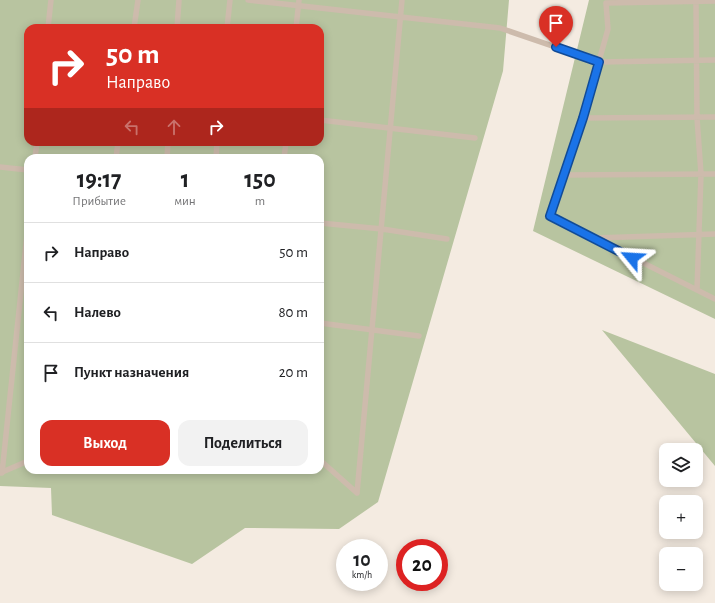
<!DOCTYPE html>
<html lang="ru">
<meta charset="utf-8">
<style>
body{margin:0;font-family:"Alegreya Sans",sans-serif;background:#f2f2f2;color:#202124;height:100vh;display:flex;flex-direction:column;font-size:15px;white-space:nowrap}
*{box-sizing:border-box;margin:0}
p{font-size:13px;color:#757577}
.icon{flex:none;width:22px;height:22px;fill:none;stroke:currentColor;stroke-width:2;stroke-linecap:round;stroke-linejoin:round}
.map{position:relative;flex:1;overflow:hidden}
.sheet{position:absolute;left:24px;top:154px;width:300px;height:320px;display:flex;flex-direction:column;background:#fff;border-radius:12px;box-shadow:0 2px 10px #0003}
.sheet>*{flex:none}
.top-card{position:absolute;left:24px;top:24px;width:300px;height:122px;border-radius:12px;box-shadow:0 2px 10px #0003;background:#d93025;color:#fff;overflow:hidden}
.controls{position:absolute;left:659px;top:443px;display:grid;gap:8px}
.controls a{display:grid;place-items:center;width:44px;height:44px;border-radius:8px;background:#fff;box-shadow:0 2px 10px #0003;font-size:20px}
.speed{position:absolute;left:336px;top:539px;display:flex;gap:8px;font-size:20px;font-weight:700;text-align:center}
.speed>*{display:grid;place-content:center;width:52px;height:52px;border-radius:50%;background:#fff;box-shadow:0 2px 10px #0003;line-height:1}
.speed small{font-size:10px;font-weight:400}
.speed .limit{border:6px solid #d22;background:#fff;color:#111}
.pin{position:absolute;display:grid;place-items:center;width:34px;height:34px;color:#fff;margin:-41px -17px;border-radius:50% 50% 50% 0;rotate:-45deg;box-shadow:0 0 4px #0007}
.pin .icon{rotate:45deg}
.me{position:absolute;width:44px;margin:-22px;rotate:297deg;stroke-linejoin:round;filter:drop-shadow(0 0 3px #0008)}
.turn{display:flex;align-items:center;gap:14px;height:84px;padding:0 16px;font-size:18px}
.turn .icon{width:52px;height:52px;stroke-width:2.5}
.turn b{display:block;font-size:28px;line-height:34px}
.lanes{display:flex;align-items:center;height:38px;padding:0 16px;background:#0003;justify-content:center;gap:20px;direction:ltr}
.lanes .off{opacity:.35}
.eta{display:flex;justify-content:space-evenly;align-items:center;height:68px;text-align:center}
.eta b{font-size:24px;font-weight:700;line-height:28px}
.primary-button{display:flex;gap:8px;margin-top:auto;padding:8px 16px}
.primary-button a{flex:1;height:46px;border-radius:12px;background:#d93025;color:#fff;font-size:16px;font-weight:700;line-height:46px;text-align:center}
.primary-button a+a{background:#f2f2f2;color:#202124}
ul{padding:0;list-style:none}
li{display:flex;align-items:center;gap:12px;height:60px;padding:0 16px;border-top:1px solid #e0e0e0}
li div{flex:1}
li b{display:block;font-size:15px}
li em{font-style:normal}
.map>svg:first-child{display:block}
.green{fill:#b8c4a0;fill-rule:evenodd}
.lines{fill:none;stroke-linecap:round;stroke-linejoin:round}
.service{stroke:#cdbbac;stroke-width:5.5}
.route-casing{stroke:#114b97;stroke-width:10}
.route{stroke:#1a73e8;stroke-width:7}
</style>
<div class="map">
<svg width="715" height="603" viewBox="0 0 715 603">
<rect width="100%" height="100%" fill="#f4ebe1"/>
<path class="green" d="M0,0H509L503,71L378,502L339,529L245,528L192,564L52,515L51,488L0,486ZM28,28H320V142H28ZM28,158H320V470H28Z
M589,0H715V319L533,231Z
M602,330L715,374V466Z"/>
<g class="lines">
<path class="service" d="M248,0L500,28L599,62L715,60
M715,1L606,3L608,29L583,118L550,216L715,299
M696,2L697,118L701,174L697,290
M48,28L51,0
M134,28L138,0
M177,28L179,0
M227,28L230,0
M296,28L299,0
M583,118L715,117
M320,120L475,138
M35,158L37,142
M116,158L118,142
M167,158L168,142
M216,158L217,142
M284,158L286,142
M0,167L28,170
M564,175L715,174
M320,223L382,229L447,239
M595,238L715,234
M320,323L419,336
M320,460L357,493
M0,473L28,461
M2,473L28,225
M357,493L402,0"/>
</g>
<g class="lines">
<g class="route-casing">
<path id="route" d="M556,47L599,62L583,118L550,216L632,258"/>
</g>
<use href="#route" class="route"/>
</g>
</svg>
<div class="controls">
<a><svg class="icon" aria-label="layers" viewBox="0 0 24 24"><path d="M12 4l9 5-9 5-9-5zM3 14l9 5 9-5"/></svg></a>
<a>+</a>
<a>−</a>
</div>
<div class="speed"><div>10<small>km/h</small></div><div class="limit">20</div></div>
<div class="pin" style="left:556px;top:47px;background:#d93025"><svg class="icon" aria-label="arrive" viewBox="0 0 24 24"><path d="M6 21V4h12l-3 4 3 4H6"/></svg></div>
<svg class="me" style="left:632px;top:258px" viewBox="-20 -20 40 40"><path d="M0-17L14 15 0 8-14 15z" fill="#1a73e8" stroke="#fff" stroke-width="4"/></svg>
<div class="top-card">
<div class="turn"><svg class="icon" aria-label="right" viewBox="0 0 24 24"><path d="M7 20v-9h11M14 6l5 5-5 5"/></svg><div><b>50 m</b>Направо</div></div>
<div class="lanes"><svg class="icon off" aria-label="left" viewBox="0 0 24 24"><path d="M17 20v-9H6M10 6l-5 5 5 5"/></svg><svg class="icon off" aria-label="ahead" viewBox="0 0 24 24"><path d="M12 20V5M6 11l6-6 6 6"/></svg><svg class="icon" aria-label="right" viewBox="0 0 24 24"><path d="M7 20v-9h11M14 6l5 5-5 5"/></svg></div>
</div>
<section class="sheet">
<div class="eta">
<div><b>19:17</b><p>Прибытие</p></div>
<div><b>1</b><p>мин</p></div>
<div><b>150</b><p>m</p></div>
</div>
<ul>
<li><svg class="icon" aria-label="right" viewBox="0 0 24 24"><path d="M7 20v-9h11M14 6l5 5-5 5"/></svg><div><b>Направо</b></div><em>50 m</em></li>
<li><svg class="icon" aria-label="left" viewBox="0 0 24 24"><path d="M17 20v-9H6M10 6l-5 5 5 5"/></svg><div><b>Налево</b></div><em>80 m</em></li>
<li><svg class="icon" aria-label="arrive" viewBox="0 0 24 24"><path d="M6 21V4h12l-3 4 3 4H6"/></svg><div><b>Пункт назначения</b></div><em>20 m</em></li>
</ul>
<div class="primary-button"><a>Выход</a><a>Поделиться</a></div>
</section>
</div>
